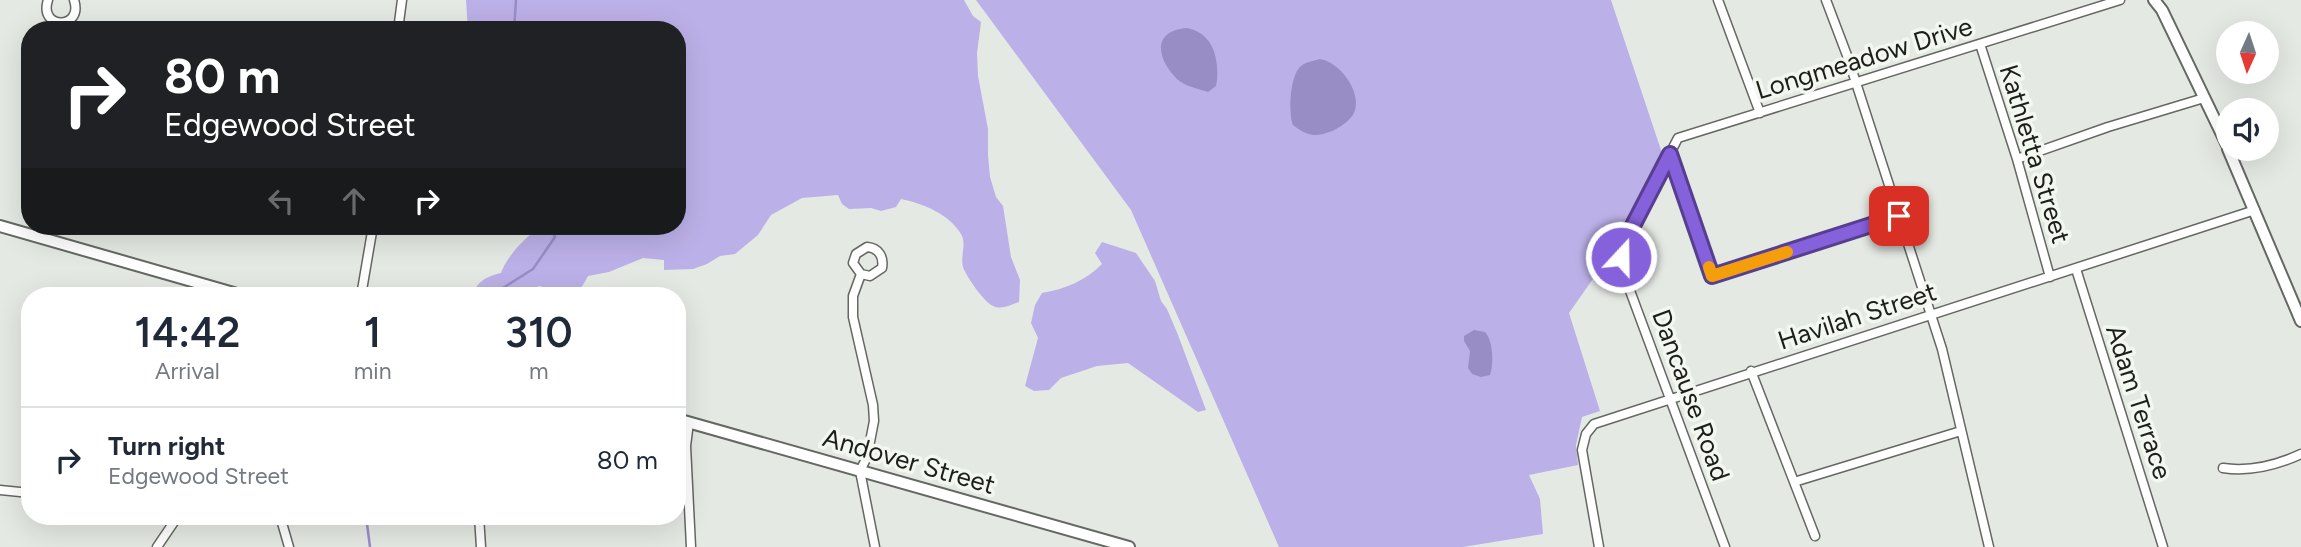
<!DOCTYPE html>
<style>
body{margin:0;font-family:Figtree,sans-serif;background:#f6f6f7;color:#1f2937;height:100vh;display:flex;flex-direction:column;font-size:26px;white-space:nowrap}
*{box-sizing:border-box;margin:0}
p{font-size:23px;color:#747a83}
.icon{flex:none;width:38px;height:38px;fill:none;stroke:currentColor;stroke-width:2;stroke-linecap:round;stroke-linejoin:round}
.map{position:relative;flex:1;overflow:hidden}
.details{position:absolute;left:21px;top:287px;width:665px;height:238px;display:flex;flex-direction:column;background:#fff;border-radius:28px;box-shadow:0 7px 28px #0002}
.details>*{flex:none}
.banner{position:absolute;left:21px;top:21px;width:665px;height:214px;border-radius:28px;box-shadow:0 7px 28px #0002;background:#202124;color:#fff;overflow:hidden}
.needle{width:46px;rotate:183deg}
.fabs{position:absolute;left:2216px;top:21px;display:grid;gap:14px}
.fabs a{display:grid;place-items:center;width:63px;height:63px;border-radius:50%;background:#fff;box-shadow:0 7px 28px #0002;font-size:35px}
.pin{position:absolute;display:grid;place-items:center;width:60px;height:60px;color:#fff;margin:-30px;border-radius:14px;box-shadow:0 4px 10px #0006}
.me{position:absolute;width:77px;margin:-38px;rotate:21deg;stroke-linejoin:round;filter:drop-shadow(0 0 5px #0008)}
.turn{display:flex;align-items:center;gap:24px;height:147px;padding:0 28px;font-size:32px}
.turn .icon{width:91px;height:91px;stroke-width:2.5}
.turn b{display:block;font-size:49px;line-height:60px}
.lanes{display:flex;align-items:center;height:66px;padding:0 28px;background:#0003;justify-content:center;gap:35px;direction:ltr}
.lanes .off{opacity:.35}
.eta{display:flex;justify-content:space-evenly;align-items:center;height:119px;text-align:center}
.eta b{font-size:42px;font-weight:600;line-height:49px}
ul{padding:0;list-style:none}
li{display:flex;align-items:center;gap:21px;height:105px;padding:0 28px;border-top:2px solid #e0e1e3}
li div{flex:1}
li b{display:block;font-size:26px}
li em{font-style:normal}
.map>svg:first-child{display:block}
.green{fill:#bcb0e8}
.water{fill:#998dc6}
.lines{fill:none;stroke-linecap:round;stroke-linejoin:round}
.stream{stroke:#998dc6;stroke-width:2.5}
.street-casing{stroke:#646862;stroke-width:11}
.secondary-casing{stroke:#646862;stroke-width:14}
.street{stroke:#fff;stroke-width:8}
.secondary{stroke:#fff;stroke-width:10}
.route-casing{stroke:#573f8f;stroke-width:18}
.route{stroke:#8661dc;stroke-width:12}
.slow{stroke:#f59e0b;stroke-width:12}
.labels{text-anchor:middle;stroke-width:7;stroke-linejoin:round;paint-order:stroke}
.street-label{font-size:26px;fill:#1d1e1c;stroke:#f2f7f0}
</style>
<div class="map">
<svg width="2301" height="547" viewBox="0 0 2301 547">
<rect width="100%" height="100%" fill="#e5e9e3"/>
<path class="green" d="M466,0H964L973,16L981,22L977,53L978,76L988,129V155L990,177L996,197L1003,206L1011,257L1020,280L1019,302C1010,305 1002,310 993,306C984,302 966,276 963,267C960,256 967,244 961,234C949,214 924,204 901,199L896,207L881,211L871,208L849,209L842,204L838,195L802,198L771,215L758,235L735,254L720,256L707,264L693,269L664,270V260L643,258L609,272L588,276C580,292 575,297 556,295L553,290L539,286L525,296H473C476,281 488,276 501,273C506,258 524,238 538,229L537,226H677V30H468Z
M976,0H1611L1664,159L1614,249L1569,313L1600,411L1582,417L1576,445L1578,465L1529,475L1540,499L1543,534L1463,547H1279L1131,210Z
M1102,242L1136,253L1155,281L1161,301L1167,309L1178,335L1206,410L1198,412L1128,363L1097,366L1061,378L1049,390L1034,391L1025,386L1038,338L1031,323L1035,305L1042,293C1065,289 1085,281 1102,264L1095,253Z"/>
<path class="water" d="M1187,28C1212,33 1219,56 1217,80L1216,86L1208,92C1199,89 1184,86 1177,79C1157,59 1151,31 1187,28Z
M1320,59C1339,62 1361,90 1355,110C1351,124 1327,136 1313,135C1306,134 1299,130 1293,125C1288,113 1290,79 1299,68C1304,62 1313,61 1320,59Z
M1474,330L1485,332C1493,340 1494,364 1490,375L1481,377L1472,374L1468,368L1470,351L1464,341V336Z"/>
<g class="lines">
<path class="stream" d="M514,30L516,0
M490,296L533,269L555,237L550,226
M366,516L370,547"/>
<g class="street-casing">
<path id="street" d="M48,0C38,30 84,30 74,0
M1718,0L1760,113
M1826,0L1848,58L1942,349L1989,547
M398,30L402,0
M1980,44L2017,159L2050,277
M1670,154L1712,276L1899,216
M2017,159L2108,127L2204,98
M2076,269L2163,547
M861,274L853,263L856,254L867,247C879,248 884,257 882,268L870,276L861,274L853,296V317L873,405L874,421L867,457L860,471L875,547
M361,296L373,226
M1751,371L1815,536
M689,422L686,446L691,547
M2223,468C2250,472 2277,465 2301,454
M1794,482L1961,431
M0,490L30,493
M280,516L289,547
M479,516L481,547
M157,547L178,516
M1599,547L1582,450L1586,434L1594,424L2255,210
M1725,547L1626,280L1621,256L1626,239L1678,138L2120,0"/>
</g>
<g class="secondary-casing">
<path id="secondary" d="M2154,0L2162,10L2228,147
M2228,149L2301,321
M0,226L244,296
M677,419L1129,547"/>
</g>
<use href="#street" class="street"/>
<use href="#secondary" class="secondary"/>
</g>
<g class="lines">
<g class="route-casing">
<path id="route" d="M1621,257L1626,239L1670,154L1712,276L1899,216"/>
</g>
<use href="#route" class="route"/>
<path class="slow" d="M1709,267L1712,276L1787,252"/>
</g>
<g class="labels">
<g class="street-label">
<text transform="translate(1864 58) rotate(-17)" y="9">Longmeadow Drive</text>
<text transform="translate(2035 154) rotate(73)" y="9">Kathletta Street</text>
<text transform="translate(1857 316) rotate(-18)" y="9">Havilah Street</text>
<text transform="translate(1691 395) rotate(70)" y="9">Dancause Road</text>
<text transform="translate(2139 402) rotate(72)" y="9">Adam Terrace</text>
<text transform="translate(909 461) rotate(16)" y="9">Andover Street</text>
</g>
</g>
</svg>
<div class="fabs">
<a><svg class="needle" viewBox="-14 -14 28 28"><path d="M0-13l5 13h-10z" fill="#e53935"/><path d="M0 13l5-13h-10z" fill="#747a83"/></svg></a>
<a><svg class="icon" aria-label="sound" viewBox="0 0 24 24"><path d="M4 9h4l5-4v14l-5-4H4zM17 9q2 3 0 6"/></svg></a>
</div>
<div class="pin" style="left:1899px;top:216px;background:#d93025"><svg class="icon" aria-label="arrive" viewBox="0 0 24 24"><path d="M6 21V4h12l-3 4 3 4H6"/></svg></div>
<svg class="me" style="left:1621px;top:257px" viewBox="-20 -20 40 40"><circle r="17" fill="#8661dc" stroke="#fff" stroke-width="3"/><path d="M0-11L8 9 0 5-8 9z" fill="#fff"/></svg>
<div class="banner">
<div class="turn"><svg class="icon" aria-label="right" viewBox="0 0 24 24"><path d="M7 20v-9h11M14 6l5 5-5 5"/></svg><div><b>80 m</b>Edgewood Street</div></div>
<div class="lanes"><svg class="icon off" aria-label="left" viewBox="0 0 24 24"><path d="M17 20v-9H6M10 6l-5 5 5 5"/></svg><svg class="icon off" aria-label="ahead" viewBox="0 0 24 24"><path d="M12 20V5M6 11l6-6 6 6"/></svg><svg class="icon" aria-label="right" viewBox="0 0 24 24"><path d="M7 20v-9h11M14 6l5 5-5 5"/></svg></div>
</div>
<section class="details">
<div class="eta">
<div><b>14:42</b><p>Arrival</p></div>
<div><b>1</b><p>min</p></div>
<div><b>310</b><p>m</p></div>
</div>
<ul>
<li><svg class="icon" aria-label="right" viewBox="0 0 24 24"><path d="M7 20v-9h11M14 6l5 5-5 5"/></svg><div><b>Turn right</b><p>Edgewood Street</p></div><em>80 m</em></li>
</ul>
</section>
</div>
